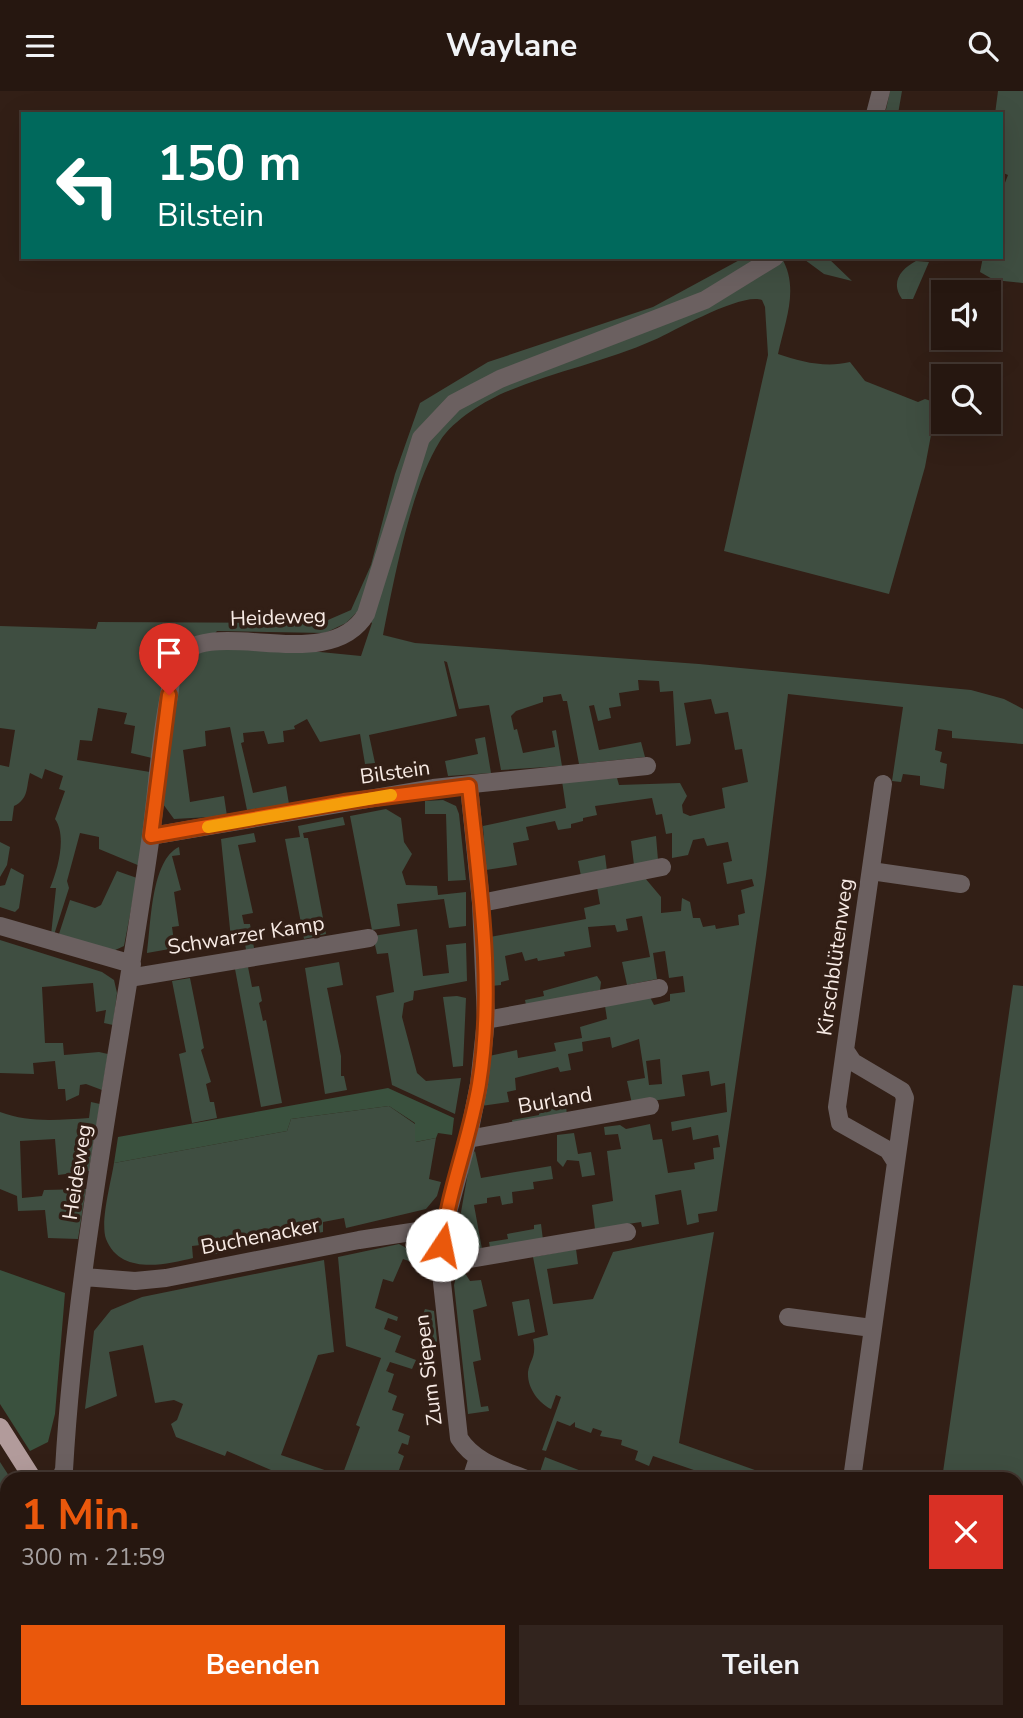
<!DOCTYPE html>
<html lang="de">
<meta charset="utf-8">
<style>
body{margin:0;font-family:"Nunito Sans",sans-serif;background:#32241e;color:#f1f3f6;height:100vh;display:flex;flex-direction:column;font-size:26px;white-space:nowrap}
*{box-sizing:border-box;margin:0}
p{font-size:23px;color:#a49f9f}
.icon{flex:none;width:38px;height:38px;fill:none;stroke:currentColor;stroke-width:2;stroke-linecap:round;stroke-linejoin:round}
.map{position:relative;flex:1;overflow:hidden}
.side{position:absolute;left:0px;top:1381px;width:1024px;height:247px;display:flex;flex-direction:column;background:#261710;border-radius:21px 21px 0 0;box-shadow:0 7px 28px #0002,0 0 0 2px #423630}
.side>*{flex:none}
.banner{position:absolute;left:21px;top:21px;width:982px;height:147px;border-radius:0px;box-shadow:0 7px 28px #0002,0 0 0 2px #423630;background:#00695c;color:#fff;overflow:hidden}
.fabs{position:absolute;left:931px;top:189px;display:grid;gap:14px}
.fabs a{display:grid;place-items:center;width:70px;height:70px;border-radius:0px;background:#261710;box-shadow:0 7px 28px #0002,0 0 0 2px #423630;font-size:35px}
.pin{position:absolute;display:grid;place-items:center;width:60px;height:60px;color:#fff;margin:-72px -30px;border-radius:50% 50% 50% 0;rotate:-45deg;box-shadow:0 0 7px #0007}
.pin .icon{rotate:45deg}
.me{position:absolute;width:77px;margin:-38px;rotate:11deg;stroke-linejoin:round;filter:drop-shadow(0 0 5px #0008)}
.turn{display:flex;align-items:center;gap:24px;height:147px;padding:0 21px;font-size:32px}
.turn .icon{width:91px;height:91px;stroke-width:2.5}
.turn b{display:block;font-size:49px;line-height:60px}
.round{display:grid;place-items:center;flex:none;width:74px;height:74px;border-radius:0px;background:#32241e}
.overview{display:flex;align-items:center;justify-content:space-between;height:119px;padding:0 21px}
h1{font-size:42px;font-weight:700;line-height:52px;color:#ea580c}
.cta{display:flex;gap:14px;margin-top:auto;padding:14px 21px}
.cta a{flex:1;height:80px;border-radius:0px;background:#ea580c;color:#fff;font-size:28px;font-weight:700;line-height:80px;text-align:center}
.cta a+a{background:#32241e;color:#f1f3f6}
header{display:flex;justify-content:space-between;align-items:center;height:91px;padding:0 21px;background:#261710;font-size:32px;font-weight:700}
.map>svg:first-child{display:block}
.green{fill:#3f4e41;fill-rule:evenodd}
.forest{fill:#3a513e}
.lines{fill:none;stroke-linecap:round;stroke-linejoin:round}
.minor{stroke:#6b6060;stroke-width:18}
.major{stroke:#b29b9b;stroke-width:18}
.route-casing{stroke:#983908;stroke-width:18}
.route{stroke:#ea580c;stroke-width:12}
.slow{stroke:#f59e0b;stroke-width:12}
.labels{text-anchor:middle;stroke-width:7;stroke-linejoin:round;paint-order:stroke}
.street-label{font-size:21px;fill:#f7eae4;stroke:#321f16}
</style>
<header><svg class="icon" aria-label="menu" viewBox="0 0 24 24"><path d="M4 6h16M4 12h16M4 18h16"/></svg>Waylane<svg class="icon" aria-label="search" viewBox="0 0 24 24"><circle cx="10" cy="10" r="6"/><path d="M15 15l6 6"/></svg></header>
<div class="map">
<svg width="1023" height="1627" viewBox="0 0 1023 1627">
<rect width="100%" height="100%" fill="#321f16"/>
<path class="green" d="M890,0H902L898,23H885Z
M998,0H1023V192L994,189L980,181L983,166H1001V102L1008,84L1001,81V23H995Z
M745,166H781C800,196 785,230 778,263C801,271 826,277 850,271L865,290L918,311L925,308L937,312L925,376L889,503L724,460L768,264L765,216L762,209C742,201 676,239 654,249C607,270 556,280 508,300C486,309 453,329 440,350C411,396 394,489 383,544L415,552L699,573L971,599L1004,608L1023,618V653L952,647V640L938,638L935,659L942,661L940,671L947,673L944,698L920,694V685L903,683L901,691L892,690L903,616L788,603L766,784L717,1120L698,1123L699,1131L687,1134L681,1099L655,1104L659,1133L642,1136L641,1131L595,1138L592,1114L613,1110L607,1060L621,1058L618,1043L605,1044L604,1036L620,1034L626,1038L650,1033L653,1049L662,1048L668,1082L695,1078L694,1072L714,1068L713,1057L720,1056L718,1044L693,1049L691,1036L672,1040L671,1031L727,1021L725,992L711,995L709,980L682,984L685,1005L632,1013L627,990L645,987L639,948L612,957L610,946L582,951L583,960L568,963L571,979L560,981L558,976L515,987L516,999L507,1001L509,1011L481,1015L489,965L517,959L518,967L556,960L554,952L582,947L580,936L607,928L605,915L650,906L654,914L670,910V903L685,901L683,885L669,887L665,860L653,862L657,888L627,894L622,871L650,866L642,825L626,828L628,839L617,841L615,834L588,836L591,856L564,861L565,865L538,870L537,867L525,870L522,861L505,865L509,889L501,891V894L491,895L490,846L586,828L584,817L600,813L597,796L645,787L661,806V822L681,820L682,807L690,811L693,827H700L703,836L715,834L716,838L739,834L738,824L745,822L741,799L754,795L752,788L727,793L723,772L732,770L728,751L707,755L704,747L693,749L688,764L672,767V742L666,743L662,723L656,724L652,707L595,715L597,724L583,727V730L571,733V737L558,739L555,730L526,736L529,749L513,752L517,774L486,779L483,735L566,717L562,690L617,687L619,694L680,692L687,705L682,714L683,722L690,725L725,717L722,697L748,691L742,658L735,659L728,621L715,623L711,608L684,612L691,649L690,653L676,655L673,600L660,601L659,590L638,589L639,599L619,602L621,615L609,617L611,627L598,630L594,614L589,615L599,659L641,651L645,666L579,673L567,610H563L561,603L543,606V611L516,620L511,625L514,639L517,638L523,662L555,656L552,640L556,639L562,675L501,679L489,614L459,618L447,571L444,570L457,625L369,644L375,672L365,673L360,643L320,651L307,628L294,635L295,638L283,640L284,651L268,653L264,640L243,642L244,651L241,652L253,702L286,695L289,713L247,719L230,636L205,640L206,655L183,659L190,711L224,705L227,725L174,728L163,713L175,600L182,584L193,570L169,549L152,667L131,662L135,635L124,633L127,622L98,617L92,650L80,649L77,669L150,681L140,775L99,758V746L80,742L67,790L69,797L54,844H51L56,797H50C58,778 67,745 55,728L65,700L59,698L63,685L45,678L42,688L30,682C26,696 29,708 14,715L12,730H0V674L9,676L15,639L0,637V535L96,538L98,531L321,532L351,519L371,474L395,383L420,312L488,271L653,216ZM356,522L372,532L361,565L208,550L217,540L325,542L346,532ZM660,968L662,993L649,994L646,970Z
M801,166H827L852,190L824,183Z
M916,170L929,171L913,208H902C890,191 901,178 916,170Z
M485,646L491,682L448,685L445,670L478,663L475,648Z
M443,709L456,715L459,723L466,789L448,790L446,723H425V710Z
M386,718L401,727L404,751L412,763L402,781L406,794L437,795L438,804L466,801V835L449,837L444,808L397,813L400,835L372,839L350,725Z
M343,726L345,734L303,742L304,747H308L326,843L304,848L285,748L300,746L298,735Z
M254,742L256,751L238,754L253,822L242,824L244,833H250L254,857L246,859L244,846L231,848L221,748Z
M656,745L658,769L634,774L631,750Z
M0,751L10,756L7,774L0,786Z
M179,756L180,764L172,765L181,799L174,801L179,835L172,836L175,857L147,862C151,833 151,769 179,756Z
M605,764L607,780L581,785L578,770Z
M11,777L24,784L19,817L15,821L0,816V795L5,794Z
M117,780L137,787L124,855L113,860L58,846L70,809L95,817L101,814Z
M417,838L423,885L449,882L446,854L466,852L467,890L414,900L413,909L404,912L402,926L417,982L426,990L461,987L455,1023L392,994L376,905L394,901L388,862L377,863L373,845Z
M0,849L102,881L114,889L117,902L113,934L104,932L106,919L96,921L93,892L42,896L45,952H63L64,964L99,961L108,963L102,999L86,993L80,994L79,1004L66,1010L65,998H58L55,970L33,972L34,983L0,982Z
M339,871L343,894L327,897L341,965V985H344L347,999L325,1003L305,877Z
M248,876L252,896L259,895L262,910L259,912L263,930L266,929L282,1012L261,1016L235,878Z
M597,885L601,891L600,899L526,914L525,909L544,905L543,900Z
M190,887L204,957L201,959L211,991L206,993L210,1011H214L217,1027L192,1032L179,963L186,961L172,890Z
M1013,894L1023,895V1435L1017,1477L1023,1479V1512L1017,1509V1388H942Z
M457,905L466,907L463,975L453,976L443,906Z
M91,1011L100,1013L89,1080L58,1084L55,1048L20,1050L22,1107L42,1105L44,1099L86,1098L78,1148L48,1147L45,1119L18,1120L17,1105L0,1098V1021C29,1032 58,1029 89,1027Z
M389,1015L415,1033L416,1051L436,1047L429,1088L441,1091L437,1105L426,1118L346,1137L344,1127L323,1131V1141L280,1149L278,1136L248,1142L250,1156L211,1164L209,1153L192,1155L193,1167C165,1174 120,1184 106,1148C100,1131 111,1091 114,1072L287,1040L291,1028Z
M566,1015L567,1024L513,1034L512,1029L539,1024V1020Z
M574,1042L578,1063L591,1061L595,1084L582,1086L579,1070L567,1069L563,1076L557,1070V1044Z
M475,1060L481,1087L551,1075L553,1088L533,1091L534,1098L512,1101L513,1112L502,1114L500,1105L487,1107V1112L474,1114L482,1158L461,1160L457,1144L471,1064Z
M541,1133L543,1149L490,1157L489,1151L508,1148L507,1143L534,1138V1134Z
M714,1141L679,1352L780,1388H720L653,1365L649,1375L635,1369L638,1360L621,1354L622,1349L600,1345L602,1340L593,1337L591,1342L575,1336V1331L570,1335L557,1330L546,1360L542,1359L561,1306L556,1304L551,1318C539,1312 527,1297 528,1281C530,1268 537,1266 533,1248L548,1244L533,1166L576,1158L578,1173L547,1178L553,1213L593,1208L613,1161Z
M399,1153L422,1165L421,1174L403,1168L393,1191L383,1188L375,1217L398,1226L397,1230L388,1227L384,1238L401,1245L395,1261L416,1269L412,1278L390,1271L386,1280L394,1283L388,1301L397,1305L392,1319L404,1323L398,1340L410,1345L408,1354L402,1352L398,1362L404,1365L399,1379L404,1381L401,1388H292L227,1360L225,1365L176,1346L171,1333L177,1329L183,1313L174,1309L155,1312L143,1254L109,1261L117,1305L85,1318L94,1240L111,1219L142,1206L324,1169L334,1261L318,1264L281,1364L342,1385L360,1336L356,1334L381,1267L346,1255L338,1166Z
M463,1179L470,1190L481,1189L487,1215L473,1219L481,1269L473,1271L481,1316L488,1315L489,1320L468,1323L454,1194L456,1186Z
M529,1208L535,1241L518,1245L512,1211Z
M425,1218L434,1220L438,1259L422,1253L427,1237L419,1234Z
M545,1366L602,1388H556L540,1381Z
M0,1371L11,1388H7V1424H0Z
M0,1586L7,1603L3,1606L7,1620L12,1621L16,1627H0Z
M418,1620H501L505,1623L504,1627H415Z
M343,1621V1620L375,1621L372,1627H341Z
M683,1621L723,1620L725,1621L723,1627H681Z"/>
<path class="forest" d="M388,997L454,1027L452,1044L438,1042L436,1047L415,1051V1032L389,1015L291,1028L287,1040L114,1072L118,1046Z
M0,1179L65,1202L55,1323L48,1351L30,1360L0,1313Z"/>
<g class="lines">
<path class="minor" d="M875,23L881,0
M469,695L481,812L486,929L479,993L468,1048L444,1136L440,1173L459,1347C474,1371 501,1378 526,1388
M151,745L433,697L647,675
M871,780L961,793
M481,812L662,776
M0,835L132,873
M129,887L369,847
M486,929L659,897
M845,959L837,1016L840,1032L888,1059L895,1070
M468,1048L650,1015
M440,1173L627,1141
M84,1186L135,1190L166,1187L359,1149L444,1136
M788,1226L872,1237
M60,1388L64,1379C76,1169 120,960 150,751C157,703 159,653 169,605C171,594 171,579 177,569C207,521 328,587 366,523L421,347L454,312L500,288L705,209L775,166
M471,1388L478,1367
M852,1388L905,1007L902,1000L853,971L845,959L883,693
M572,1627L574,1620
M803,1627L805,1620"/>
<path class="major" d="M0,1336L33,1388
M168,1620L170,1627"/>
</g>
<g class="lines">
<g class="route-casing">
<path id="route" d="M169,604L151,745L344,711L469,695C479,793 495,895 479,993C470,1048 448,1100 442,1154"/>
</g>
<use href="#route" class="route"/>
<path class="slow" d="M208,736L391,704"/>
</g>
<g class="labels">
<g class="street-label">
<text transform="translate(278 526) rotate(-2)" y="7">Heideweg</text>
<text transform="translate(395 681) rotate(-8)" y="7">Bilstein</text>
<text transform="translate(246 844) rotate(-9)" y="7">Schwarzer Kamp</text>
<text transform="translate(835 866) rotate(-82)" y="7">Kirschblütenweg</text>
<text transform="translate(555 1009) rotate(-10)" y="7">Burland</text>
<text transform="translate(77 1081) rotate(-81)" y="7">Heideweg</text>
<text transform="translate(260 1145) rotate(-11)" y="7">Buchenacker</text>
<text transform="translate(428 1279) rotate(-97)" y="7">Zum Siepen</text>
</g>
</g>
</svg>
<div class="fabs">
<a><svg class="icon" aria-label="sound" viewBox="0 0 24 24"><path d="M4 9h4l5-4v14l-5-4H4zM17 9q2 3 0 6"/></svg></a>
<a><svg class="icon" aria-label="search" viewBox="0 0 24 24"><circle cx="10" cy="10" r="6"/><path d="M15 15l6 6"/></svg></a>
</div>
<div class="pin" style="left:169px;top:604px;background:#d93025"><svg class="icon" aria-label="arrive" viewBox="0 0 24 24"><path d="M6 21V4h12l-3 4 3 4H6"/></svg></div>
<svg class="me" style="left:442px;top:1154px" viewBox="-20 -20 40 40"><circle r="19" fill="#fff"/><path d="M0-13L10 11 0 6-10 11z" fill="#ea580c"/></svg>
<div class="banner">
<div class="turn"><svg class="icon" aria-label="left" viewBox="0 0 24 24"><path d="M17 20v-9H6M10 6l-5 5 5 5"/></svg><div><b>150 m</b>Bilstein</div></div>
</div>
<section class="side">
<div class="overview"><div><h1>1 Min.</h1><p>300 m · 21:59</p></div><a class="round" style="background:#d93025;color:#fff"><svg class="icon" aria-label="close" viewBox="0 0 24 24"><path d="M6 6l12 12M18 6L6 18"/></svg></a></div>
<div class="cta"><a>Beenden</a><a>Teilen</a></div>
</section>
</div>
